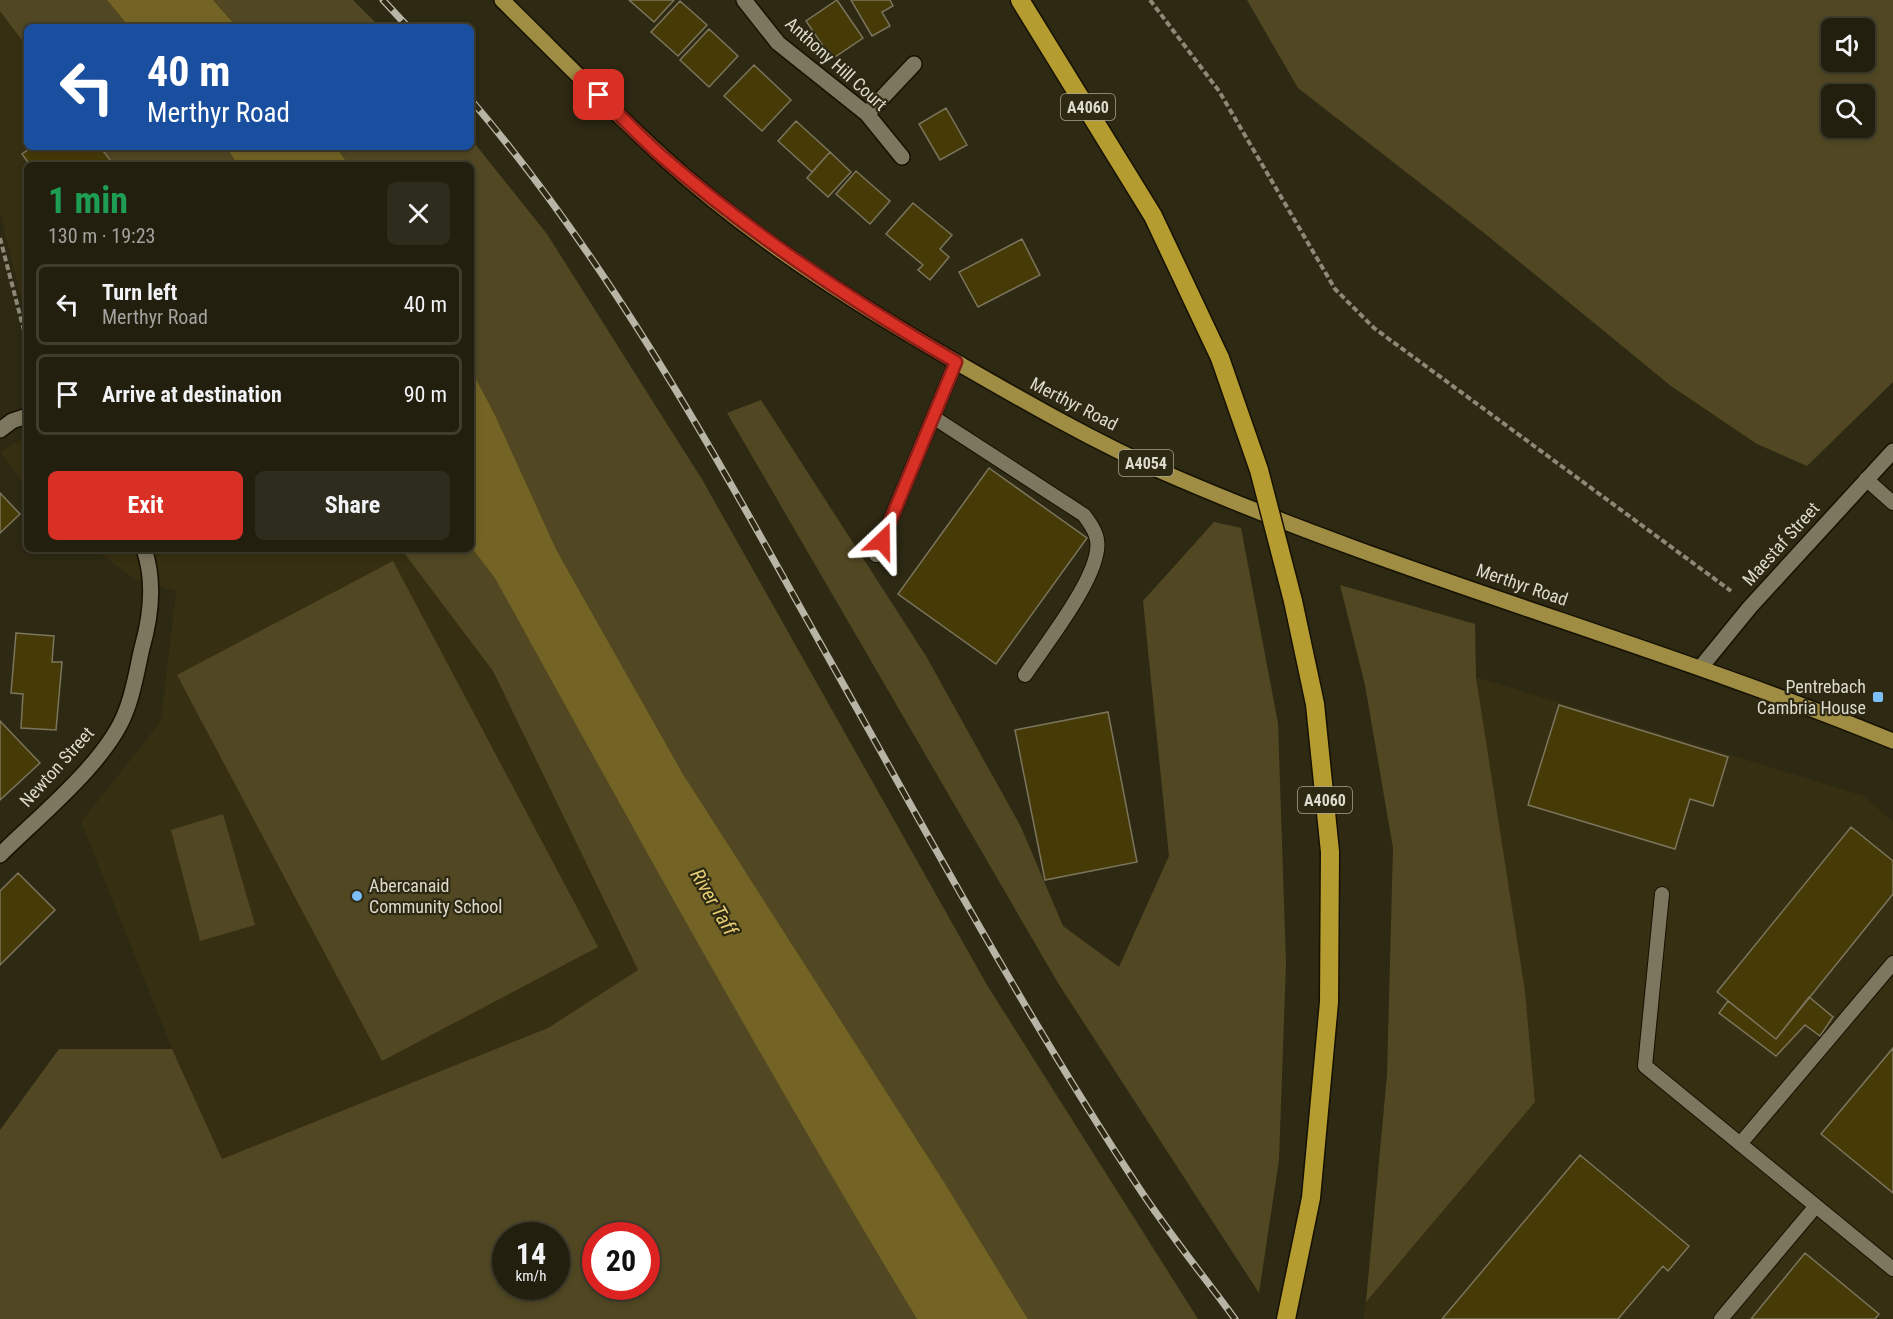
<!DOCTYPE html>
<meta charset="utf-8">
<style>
body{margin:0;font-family:"Roboto Condensed",sans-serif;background:#2e2c1c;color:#f1f3f6;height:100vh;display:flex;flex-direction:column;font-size:22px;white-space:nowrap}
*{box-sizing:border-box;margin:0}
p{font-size:20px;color:#a2a29e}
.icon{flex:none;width:33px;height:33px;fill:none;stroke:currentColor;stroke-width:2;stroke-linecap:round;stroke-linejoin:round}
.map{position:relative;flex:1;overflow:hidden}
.drawer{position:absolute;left:24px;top:162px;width:450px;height:390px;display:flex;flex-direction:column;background:#221f0e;border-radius:9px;box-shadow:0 3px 9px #0003,0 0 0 2px #3f3d2e}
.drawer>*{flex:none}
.guide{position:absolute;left:24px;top:24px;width:450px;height:126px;border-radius:9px;box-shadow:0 3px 9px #0003,0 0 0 2px #3f3d2e;background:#1a4fa0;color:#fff;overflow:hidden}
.tools{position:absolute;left:1821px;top:18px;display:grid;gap:12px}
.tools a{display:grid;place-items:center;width:54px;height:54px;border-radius:9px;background:#221f0e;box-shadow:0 3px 9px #0003,0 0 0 2px #3f3d2e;font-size:30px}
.speed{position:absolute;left:492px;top:1222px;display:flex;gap:12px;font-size:30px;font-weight:700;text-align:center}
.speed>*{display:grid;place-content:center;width:78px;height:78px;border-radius:50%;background:#221f0e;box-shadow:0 3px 9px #0003,0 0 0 2px #3f3d2e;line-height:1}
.speed small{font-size:15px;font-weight:400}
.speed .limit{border:9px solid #d22;background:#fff;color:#111}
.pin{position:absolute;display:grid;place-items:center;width:51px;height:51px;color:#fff;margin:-26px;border-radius:12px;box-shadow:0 3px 9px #0006}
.me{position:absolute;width:66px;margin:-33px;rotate:23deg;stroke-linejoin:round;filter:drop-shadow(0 0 4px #0008)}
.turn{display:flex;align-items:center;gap:21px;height:126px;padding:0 24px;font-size:27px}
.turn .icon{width:78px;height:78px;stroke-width:2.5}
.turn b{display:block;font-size:42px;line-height:51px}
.round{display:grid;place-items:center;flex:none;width:63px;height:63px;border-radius:9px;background:#2e2c1c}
.summary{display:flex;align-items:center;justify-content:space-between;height:102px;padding:0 24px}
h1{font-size:36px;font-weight:700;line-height:45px;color:#1e9e55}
.button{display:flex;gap:12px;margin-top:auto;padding:12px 24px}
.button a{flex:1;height:69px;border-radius:9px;background:#d93025;color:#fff;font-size:24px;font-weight:700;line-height:69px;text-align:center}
.button a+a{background:#2e2c1c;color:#f1f3f6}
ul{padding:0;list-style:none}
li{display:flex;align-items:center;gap:18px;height:81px;margin:0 12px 9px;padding:0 12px;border:3px solid #3f3d2e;border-radius:9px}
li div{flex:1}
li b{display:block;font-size:22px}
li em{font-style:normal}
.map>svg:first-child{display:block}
.built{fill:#362f12}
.green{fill:#514823;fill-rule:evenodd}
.water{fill:#736425}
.building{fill:#463a07;stroke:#7b755d;stroke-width:1.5}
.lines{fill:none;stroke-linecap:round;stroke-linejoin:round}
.lane-casing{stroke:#161100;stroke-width:16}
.street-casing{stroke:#161100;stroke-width:18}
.primary-casing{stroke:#161100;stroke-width:18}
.highway-casing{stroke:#161100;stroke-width:21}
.path{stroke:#8d8877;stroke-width:4;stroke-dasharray:6 3;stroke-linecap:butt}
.lane{stroke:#7d775f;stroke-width:14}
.street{stroke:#7d775f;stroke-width:15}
.primary{stroke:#9f8d43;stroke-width:15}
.highway{stroke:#b59c30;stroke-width:18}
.rail-casing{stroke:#b9b5a6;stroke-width:7}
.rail{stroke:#2e2913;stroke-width:4.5;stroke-dasharray:14;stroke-linecap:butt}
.highway-bridge-casing{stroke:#161100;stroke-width:21;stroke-linecap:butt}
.highway-bridge{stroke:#b59c30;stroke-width:18}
.route-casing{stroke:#8d1f18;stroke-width:15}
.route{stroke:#d93025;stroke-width:10}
.poi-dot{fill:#7bbef8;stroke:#2e2913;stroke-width:2}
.labels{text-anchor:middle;stroke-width:4.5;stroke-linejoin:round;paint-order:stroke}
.shield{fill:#2e2913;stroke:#a9a595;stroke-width:1.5}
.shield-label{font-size:16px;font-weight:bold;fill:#dedacd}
.street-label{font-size:18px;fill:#dedacd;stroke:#2e2913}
.poi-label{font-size:18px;fill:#dedacd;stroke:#2e2913;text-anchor:end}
.water-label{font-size:20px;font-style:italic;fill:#e5ce73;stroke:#2e2913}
</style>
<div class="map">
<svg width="1893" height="1319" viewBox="0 0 1893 1319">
<rect width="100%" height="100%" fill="#2e2913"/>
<path class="built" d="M0,11L27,47V147H100L114,165H27V321L0,213Z
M27,436V488L0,452Z
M93,549H401L493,671L638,970L548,1028L222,1159L172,1049L81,822L161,721L176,591L135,579Z
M1476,677L1864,796L1893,822V1319H1363L1366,1302L1535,1102L1525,991Z"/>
<path class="green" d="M0,0H107L129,27H27V47L0,11Z
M213,0H353L380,27H237Z
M1247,0H1893V382L1807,466L1757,444L1671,386L1483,232L1298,88ZM1832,28H1864V62H1832ZM1832,94H1864V128H1832Z
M471,139L547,234L703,481L987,985L1198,1319H1028L946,1185L683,774L557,551L495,415L471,369V165H349L336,147H471Z
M100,147H226L238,165H114Z
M761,400L926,656L1021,827L1063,926L1119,967L1169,856L1143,601L1214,522L1241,528L1278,723L1286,963L1279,1160L1259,1293L1058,983L727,413Z
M471,547L495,577L626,815L917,1319H0V1130L59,1049H172L222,1159L548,1028L638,970L493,671L401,549H471ZM506,1236H556V1287H506ZM596,1236H646V1287H596Z
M393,561L598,947L382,1061L177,675Z
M1340,585L1475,624L1476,677L1525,991L1535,1102L1366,1302L1387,1075L1393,848L1365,685Z
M223,814L255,925L200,941L171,830Z"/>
<path class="water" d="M107,0H213L237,27H129Z
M226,147H336L349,165H238Z
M471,369L495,415L557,551L683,774L946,1185L1028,1319H917C770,1076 632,827 495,578L471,547Z"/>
<path class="building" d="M629,0H674L654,22Z
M837,0L863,38L832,59L806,21Z
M851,0H890L893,6L882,12L890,26L872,36Z
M680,1L707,25L678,56L651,32Z
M709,29L738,56L709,87L680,60Z
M754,65L791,100L762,131L724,96Z
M946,108L967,145L940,160L919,124Z
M796,121L830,152L812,172L778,141Z
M32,147H100L114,165H30L22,154Z
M830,152L851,172L828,197L807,178Z
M856,171L890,201L870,224L836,194Z
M913,203L952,235L940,249L949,257L930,280L918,270L923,265L886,234Z
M1022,239L1040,275L978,307L959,272Z
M989,468L1087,538L996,664L898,594Z
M0,493L20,514L0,533Z
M16,633L54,636L52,662H62L56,730L21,728L23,694L11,693Z
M1559,705L1728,757L1713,806L1690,799L1675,849L1528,805Z
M1108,712L1137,862L1045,880L1015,730Z
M0,721L40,763L0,800Z
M1851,827L1893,861V894L1776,1039L1717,992Z
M18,873L55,910L0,965V891Z
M1809,997L1833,1017L1820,1036L1805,1025L1776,1056L1719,1013L1728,1001L1776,1039Z
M1893,1048V1193L1821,1134Z
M1580,1155L1689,1246L1668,1271L1663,1266L1618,1319H1442Z
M1805,1253L1879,1314L1875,1319H1751Z"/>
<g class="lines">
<g class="lane-casing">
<path id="lane" d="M933,417L1084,515C1089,522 1096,531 1097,540C1103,573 1044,646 1025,675
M1866,479L1893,503
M876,555L956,362
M1662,894L1645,1066L1893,1269
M1740,1144L1893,963
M1721,1319L1816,1206"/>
</g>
<g class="street-casing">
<path id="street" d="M744,0L778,43L867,114L902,157
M867,114L914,64
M0,430L12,421L27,416
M1701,667L1750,607L1893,451
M0,855C38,817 108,761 126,711C134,691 137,669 142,648C151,616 155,581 144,549"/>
</g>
<g class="primary-casing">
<path id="primary" d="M502,0C555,52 607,106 663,157C752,238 854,303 958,363C1024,401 1093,441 1163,472C1401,576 1653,643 1893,741"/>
</g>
<g class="highway-casing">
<path id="highway" d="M1020,0L1153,216L1220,358
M1286,1319L1311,1198L1329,1002L1330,852L1315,704L1293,601"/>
</g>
<path class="path" d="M1150,0L1219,91L1335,289L1374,328L1731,591
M0,238L27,342"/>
<use href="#lane" class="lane"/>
<use href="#street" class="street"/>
<use href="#primary" class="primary"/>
<use href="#highway" class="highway"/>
<g class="rail-casing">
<path id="rail" d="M383,0L408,27
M471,100C612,265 714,453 819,641C922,824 1021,1009 1137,1185C1167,1231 1202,1274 1235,1319"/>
</g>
<use href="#rail" class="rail"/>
<g class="highway-bridge-casing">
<path id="highway-bridge" d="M1220,358L1259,470L1293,601"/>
</g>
<use href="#highway-bridge" class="highway-bridge"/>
</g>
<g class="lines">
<g class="route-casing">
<path id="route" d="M599,95C621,116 642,139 665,159C755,237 853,302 956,362L882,541"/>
</g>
<use href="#route" class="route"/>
</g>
<g class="poi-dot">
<rect x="1872" y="691" width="12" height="12" rx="3"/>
<circle cx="357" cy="896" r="6"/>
</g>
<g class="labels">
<g class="shield">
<rect x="1061" y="94" width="54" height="26" rx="4.5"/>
<rect x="1119" y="450" width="54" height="26" rx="4.5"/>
<rect x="1298" y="787" width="54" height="26" rx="4.5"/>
</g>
<g class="shield-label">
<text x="1088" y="113">A4060</text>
<text x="1146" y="469">A4054</text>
<text x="1325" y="806">A4060</text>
</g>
<g class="street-label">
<text transform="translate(836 64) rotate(42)" y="6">Anthony Hill Court</text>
<text transform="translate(1074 404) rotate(27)" y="6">Merthyr Road</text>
<text transform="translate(1781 544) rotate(-48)" y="6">Maestaf Street</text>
<text transform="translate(1522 585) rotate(19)" y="6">Merthyr Road</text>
<text transform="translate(57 767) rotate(-48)" y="6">Newton Street</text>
</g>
<g class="poi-label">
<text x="1866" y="693">Pentrebach<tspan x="1866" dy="21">Cambria House</tspan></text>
<text x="369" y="892" text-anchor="start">Abercanaid<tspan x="369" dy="21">Community School</tspan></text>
</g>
<g class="water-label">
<text transform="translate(714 902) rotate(60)" y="7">River Taff</text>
</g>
</g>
</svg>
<div class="tools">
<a><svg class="icon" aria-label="sound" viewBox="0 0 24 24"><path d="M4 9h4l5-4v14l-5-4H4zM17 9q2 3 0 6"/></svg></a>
<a><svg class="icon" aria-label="search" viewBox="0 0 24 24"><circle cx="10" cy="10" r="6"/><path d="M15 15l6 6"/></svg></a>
</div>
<div class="speed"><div>14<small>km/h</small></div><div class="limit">20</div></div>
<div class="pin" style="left:599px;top:95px;background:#d93025"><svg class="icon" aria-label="arrive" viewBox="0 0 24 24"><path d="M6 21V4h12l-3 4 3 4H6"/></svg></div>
<svg class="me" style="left:882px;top:541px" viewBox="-20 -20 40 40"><path d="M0-17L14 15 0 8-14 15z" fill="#d93025" stroke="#fff" stroke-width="4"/></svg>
<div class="guide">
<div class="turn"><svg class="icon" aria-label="left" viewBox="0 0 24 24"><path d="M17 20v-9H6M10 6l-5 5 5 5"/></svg><div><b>40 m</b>Merthyr Road</div></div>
</div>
<section class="drawer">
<div class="summary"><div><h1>1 min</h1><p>130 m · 19:23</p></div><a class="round"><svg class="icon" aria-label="close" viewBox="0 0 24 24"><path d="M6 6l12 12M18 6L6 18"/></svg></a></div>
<ul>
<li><svg class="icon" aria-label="left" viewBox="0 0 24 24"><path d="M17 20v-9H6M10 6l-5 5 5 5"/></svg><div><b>Turn left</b><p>Merthyr Road</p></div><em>40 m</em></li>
<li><svg class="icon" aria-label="arrive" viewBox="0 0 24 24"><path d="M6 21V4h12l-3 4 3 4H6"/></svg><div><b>Arrive at destination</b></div><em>90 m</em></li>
</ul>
<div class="button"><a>Exit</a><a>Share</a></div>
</section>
</div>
